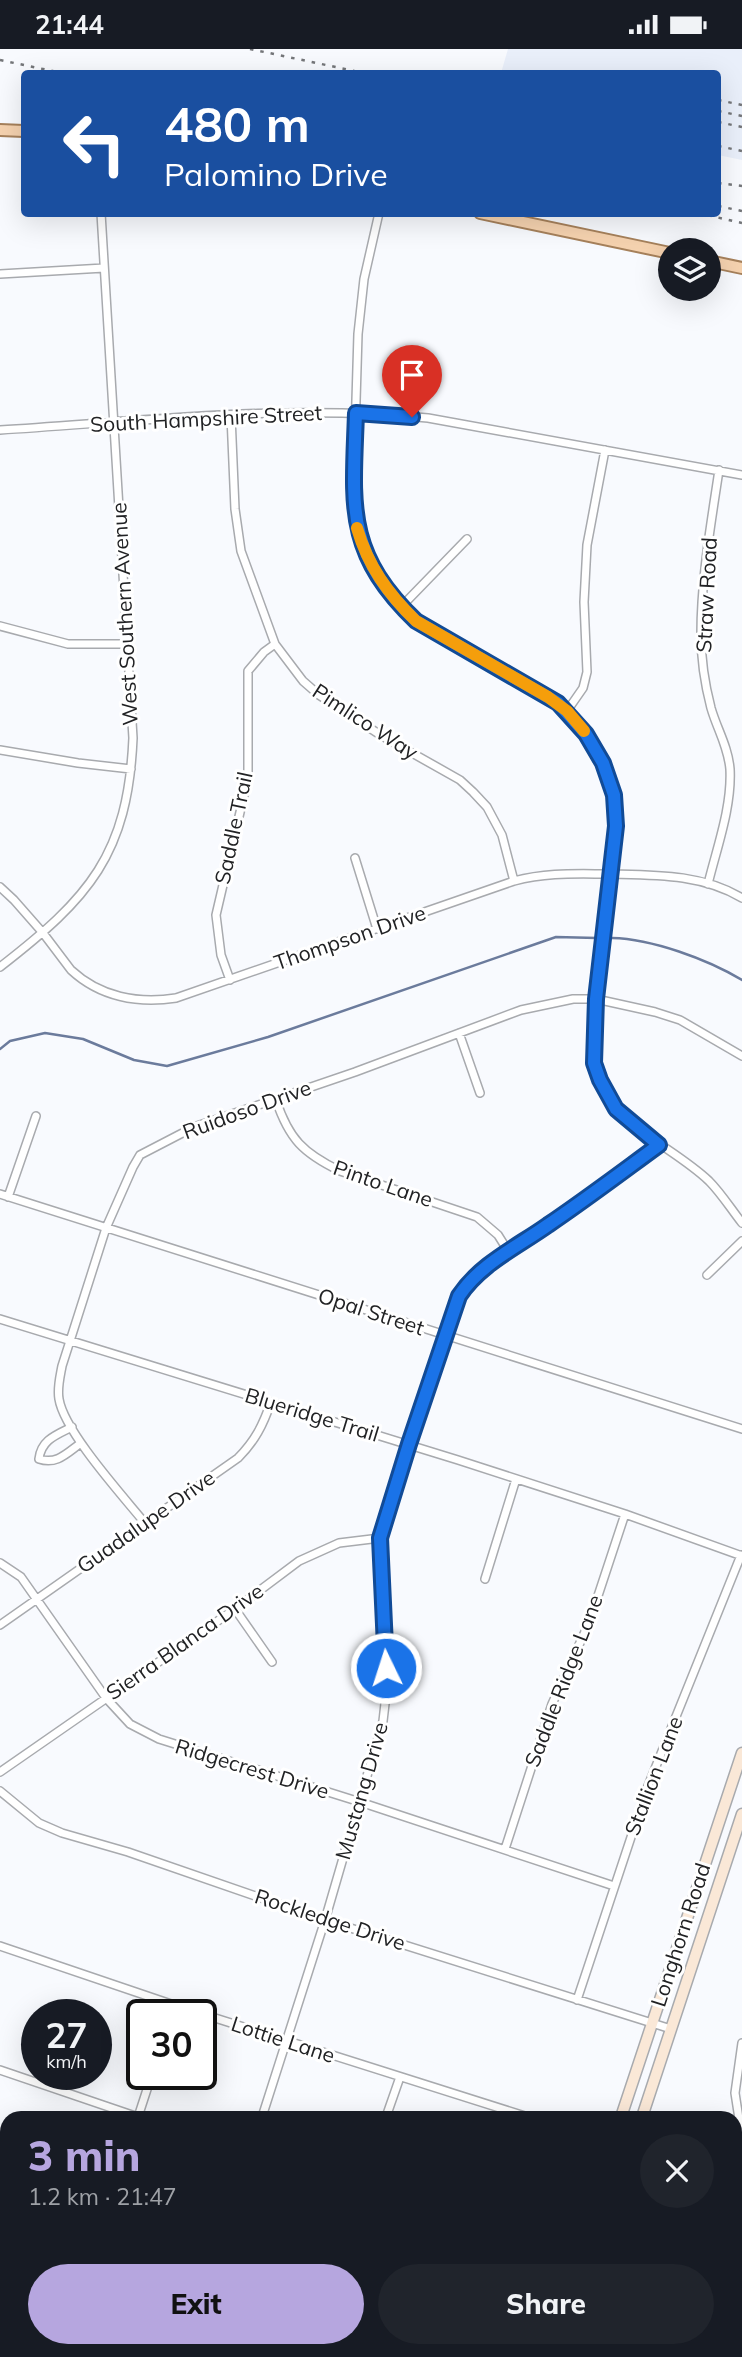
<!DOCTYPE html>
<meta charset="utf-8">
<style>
body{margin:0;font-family:Mulish,sans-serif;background:#20242c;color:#f1f3f6;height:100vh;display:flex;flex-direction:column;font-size:26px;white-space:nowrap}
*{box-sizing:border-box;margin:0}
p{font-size:23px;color:#9ea1a6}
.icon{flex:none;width:38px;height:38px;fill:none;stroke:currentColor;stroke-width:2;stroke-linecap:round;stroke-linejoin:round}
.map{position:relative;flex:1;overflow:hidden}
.details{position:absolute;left:0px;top:2062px;width:742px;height:247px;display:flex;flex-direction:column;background:#171b24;border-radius:21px 21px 0 0;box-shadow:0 7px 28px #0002}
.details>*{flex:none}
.guide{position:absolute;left:21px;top:21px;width:700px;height:147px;border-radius:7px;box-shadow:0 7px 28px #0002;background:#1a4fa0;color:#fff;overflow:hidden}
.fabs{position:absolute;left:658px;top:189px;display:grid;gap:14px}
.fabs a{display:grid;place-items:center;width:63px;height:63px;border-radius:50%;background:#171b24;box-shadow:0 7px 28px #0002;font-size:35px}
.speed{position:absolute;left:21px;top:1950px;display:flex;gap:14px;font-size:35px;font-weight:700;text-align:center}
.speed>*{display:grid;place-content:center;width:91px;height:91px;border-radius:50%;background:#171b24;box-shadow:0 7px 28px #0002;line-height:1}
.speed small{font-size:18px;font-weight:400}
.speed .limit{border:4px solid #111;border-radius:10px;background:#fff;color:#111}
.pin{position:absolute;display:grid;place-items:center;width:60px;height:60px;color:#fff;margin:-72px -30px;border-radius:50% 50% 50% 0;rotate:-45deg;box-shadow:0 0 7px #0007}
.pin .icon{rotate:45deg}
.me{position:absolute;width:77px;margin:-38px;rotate:356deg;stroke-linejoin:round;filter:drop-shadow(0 0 5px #0008)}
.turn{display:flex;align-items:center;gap:24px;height:147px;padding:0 28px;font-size:32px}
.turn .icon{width:91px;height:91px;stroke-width:2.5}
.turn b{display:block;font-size:49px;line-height:60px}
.round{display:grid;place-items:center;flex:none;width:74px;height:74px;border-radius:37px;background:#20242c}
.head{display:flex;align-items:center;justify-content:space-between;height:119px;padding:0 28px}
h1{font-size:42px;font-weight:800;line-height:52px;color:#b6a6df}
.button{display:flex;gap:14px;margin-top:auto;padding:14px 28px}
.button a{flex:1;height:80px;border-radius:42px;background:#b6a6df;color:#111;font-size:28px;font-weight:800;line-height:80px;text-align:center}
.button a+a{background:#20242c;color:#f1f3f6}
.status{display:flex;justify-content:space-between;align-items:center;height:49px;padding:0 35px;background:#171b24;direction:ltr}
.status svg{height:19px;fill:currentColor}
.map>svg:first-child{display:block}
.built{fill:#e9effa}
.green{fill:#dbe8bc}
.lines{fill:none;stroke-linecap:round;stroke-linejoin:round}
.stream{stroke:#6b7b9c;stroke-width:2.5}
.minor-casing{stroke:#a8aaae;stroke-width:10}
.tertiary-casing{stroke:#a8aaae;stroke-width:12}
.secondary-casing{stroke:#a8aaae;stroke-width:13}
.primary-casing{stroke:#a6815b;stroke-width:14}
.minor{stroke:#fff;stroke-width:7}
.tertiary{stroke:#fff;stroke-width:9}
.secondary{stroke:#fae8d7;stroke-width:10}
.primary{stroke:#f5d2af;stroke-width:10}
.rail{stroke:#747679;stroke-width:2.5;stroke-dasharray:3.5 7;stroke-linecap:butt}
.route-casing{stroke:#114b97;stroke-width:18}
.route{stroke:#1a73e8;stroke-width:12}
.slow{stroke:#f59e0b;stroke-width:12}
.labels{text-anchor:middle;stroke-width:6;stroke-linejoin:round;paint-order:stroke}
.street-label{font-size:21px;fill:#212224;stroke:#fff}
</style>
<div class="status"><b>21:44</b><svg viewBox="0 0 49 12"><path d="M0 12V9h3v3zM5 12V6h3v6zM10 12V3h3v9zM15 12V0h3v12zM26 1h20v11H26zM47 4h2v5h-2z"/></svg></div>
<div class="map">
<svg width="742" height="2308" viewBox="0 0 742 2308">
<rect width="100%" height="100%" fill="#f8fafe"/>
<path class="built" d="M508,0H742V111L718,106V24H501Z"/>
<path class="green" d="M742,2169V2294L735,2297V2173Z
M0,2288L7,2289V2301H530L528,2308H0Z
M579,2301H726L713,2308H577Z"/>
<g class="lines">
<path class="stream" d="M612,889C652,890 707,910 742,931
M0,1000L10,992L45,984L83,990L134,1011L167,1017L268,988L556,888L597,889
M735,2247L742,2243
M624,2308L631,2301"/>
<g class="minor-casing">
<path id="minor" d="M379,164L364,230L358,285L353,451L357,481L365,502L383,535L416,572L548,648C584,673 611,714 615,758C618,782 613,808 611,832C607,866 603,899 599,933C595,963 589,998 599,1028C618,1080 671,1096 709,1132C721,1144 731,1160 742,1174
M0,225L104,219
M231,367L235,460L241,502L275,595L303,632L319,646L382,687L460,731L473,743L487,758L502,786L514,832
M0,381C142,372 287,355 428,369L742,426
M401,558L467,490
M0,577L68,595H126
M567,662L583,639L587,623L584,553L587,496L605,401
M0,701L78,714L131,720
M355,809L377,880
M708,835C717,798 732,758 730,720C728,697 717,680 711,659C705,636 701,609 701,585C701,530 711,475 719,421
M0,838L14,851L43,884L71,921C100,948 138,955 176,949L514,832C548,823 576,825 611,825C655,826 702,825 742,849
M0,918C89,849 128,806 133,689L101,164
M230,931L221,906L216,866L248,729V622L264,603L275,595
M459,984L480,1044
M276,1051C289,1090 303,1104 340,1122L477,1168L498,1186L508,1202
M0,1145L742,1380
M8,1148L36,1067
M707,1226L742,1192
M0,1270L458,1411L625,1465L742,1507
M72,1378C56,1386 41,1391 39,1410C57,1416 67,1404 81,1394
M144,1473C122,1446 64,1382 59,1350C57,1339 60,1328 62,1317L106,1179L133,1118L140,1106L194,1078L355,1023L521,961L573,950H596L655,963L680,971L742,1007
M0,1514L21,1528L106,1649L130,1675L159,1690L360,1753L614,1837
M485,1530L516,1430
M235,1560L272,1613
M0,1576L238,1409C255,1392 263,1376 271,1353
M0,1723L235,1560L299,1512L339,1494L380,1489
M0,1742L39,1774L62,1784L128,1803L325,1871L671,1980
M505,1800L552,1655L589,1574L625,1465
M0,1897L174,1956L528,2068
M577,1951L648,1737L741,1506
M742,1994L735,2044L742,2089
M0,2021L138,2068
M138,2068L152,2025
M262,2068L325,1871L383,1672L386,1646V1619L380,1489L409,1395L459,1247L468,1233L485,1219L659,1096
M386,2068L400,2028
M735,2165L742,2162
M732,2308L742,2304"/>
</g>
<g class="tertiary-casing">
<path id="tertiary" d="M0,2276L7,2277"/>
</g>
<g class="secondary-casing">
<path id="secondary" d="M621,2068L742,1704
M642,2068L742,1765
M543,2308L545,2301
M565,2308L567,2301"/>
</g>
<g class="primary-casing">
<path id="primary" d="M0,81L24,82
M480,164L670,204
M709,212L742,219"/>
</g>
<use href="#minor" class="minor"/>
<use href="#tertiary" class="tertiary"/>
<use href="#secondary" class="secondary"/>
<use href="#primary" class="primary"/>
<path class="rail" d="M250,0L364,24
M0,11L62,24
M718,51L742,56
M718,62L742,67
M718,73L742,78
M718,97L742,102
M718,134L742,137
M718,157L742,162
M698,164L742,174"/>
</g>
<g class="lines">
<g class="route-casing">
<path id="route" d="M386,1619L380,1489L409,1395L459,1247C480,1215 517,1198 548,1176C585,1151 622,1123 659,1096L616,1060L600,1031L594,1014L596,950L616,777L614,746L603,714L586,685L558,654L416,572C344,503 353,455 356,364L412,368"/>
</g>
<use href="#route" class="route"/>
<path class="slow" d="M357,479C368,517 388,545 416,572L548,648L567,662L584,682"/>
</g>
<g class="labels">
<g class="street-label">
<text transform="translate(206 370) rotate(-3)" y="7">South Hampshire Street</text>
<text transform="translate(707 546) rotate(-87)" y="7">Straw Road</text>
<text transform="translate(125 565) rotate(-93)" y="7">West Southern Avenue</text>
<text transform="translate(365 673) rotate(33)" y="7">Pimlico Way</text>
<text transform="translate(234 779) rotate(-78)" y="7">Saddle Trail</text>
<text transform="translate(350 889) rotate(-19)" y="7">Thompson Drive</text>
<text transform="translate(247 1061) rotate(-20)" y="7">Ruidoso Drive</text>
<text transform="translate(383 1135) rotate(19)" y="7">Pinto Lane</text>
<text transform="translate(371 1263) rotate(18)" y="7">Opal Street</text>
<text transform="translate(312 1366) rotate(17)" y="7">Blueridge Trail</text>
<text transform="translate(146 1473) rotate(-35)" y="7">Guadalupe Drive</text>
<text transform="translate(185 1593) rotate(-35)" y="7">Sierra Blanca Drive</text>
<text transform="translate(564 1632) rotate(-69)" y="7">Saddle Ridge Lane</text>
<text transform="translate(252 1720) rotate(17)" y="7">Ridgecrest Drive</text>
<text transform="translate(654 1727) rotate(-69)" y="7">Stallion Lane</text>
<text transform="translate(362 1742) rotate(-74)" y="7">Mustang Drive</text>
<text transform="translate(330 1871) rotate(18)" y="7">Rockledge Drive</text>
<text transform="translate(681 1886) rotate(-72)" y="7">Longhorn Road</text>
<text transform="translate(283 1991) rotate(18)" y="7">Lottie Lane</text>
</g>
</g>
</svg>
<div class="fabs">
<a><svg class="icon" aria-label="layers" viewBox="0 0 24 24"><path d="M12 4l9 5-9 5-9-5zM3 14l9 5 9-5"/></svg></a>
</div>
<div class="speed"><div>27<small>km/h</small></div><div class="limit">30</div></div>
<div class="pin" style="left:412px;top:368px;background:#d93025"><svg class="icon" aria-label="arrive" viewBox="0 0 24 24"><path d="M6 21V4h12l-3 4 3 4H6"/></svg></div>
<svg class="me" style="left:386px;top:1619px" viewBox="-20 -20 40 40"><circle r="17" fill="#1a73e8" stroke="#fff" stroke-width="3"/><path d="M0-11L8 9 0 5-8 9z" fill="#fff"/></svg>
<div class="guide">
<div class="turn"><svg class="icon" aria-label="left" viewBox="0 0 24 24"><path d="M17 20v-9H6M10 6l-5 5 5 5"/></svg><div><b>480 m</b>Palomino Drive</div></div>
</div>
<section class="details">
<div class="head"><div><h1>3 min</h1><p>1.2 km · 21:47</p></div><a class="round"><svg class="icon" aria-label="close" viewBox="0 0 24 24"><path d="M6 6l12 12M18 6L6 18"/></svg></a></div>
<div class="button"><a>Exit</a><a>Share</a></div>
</section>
</div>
